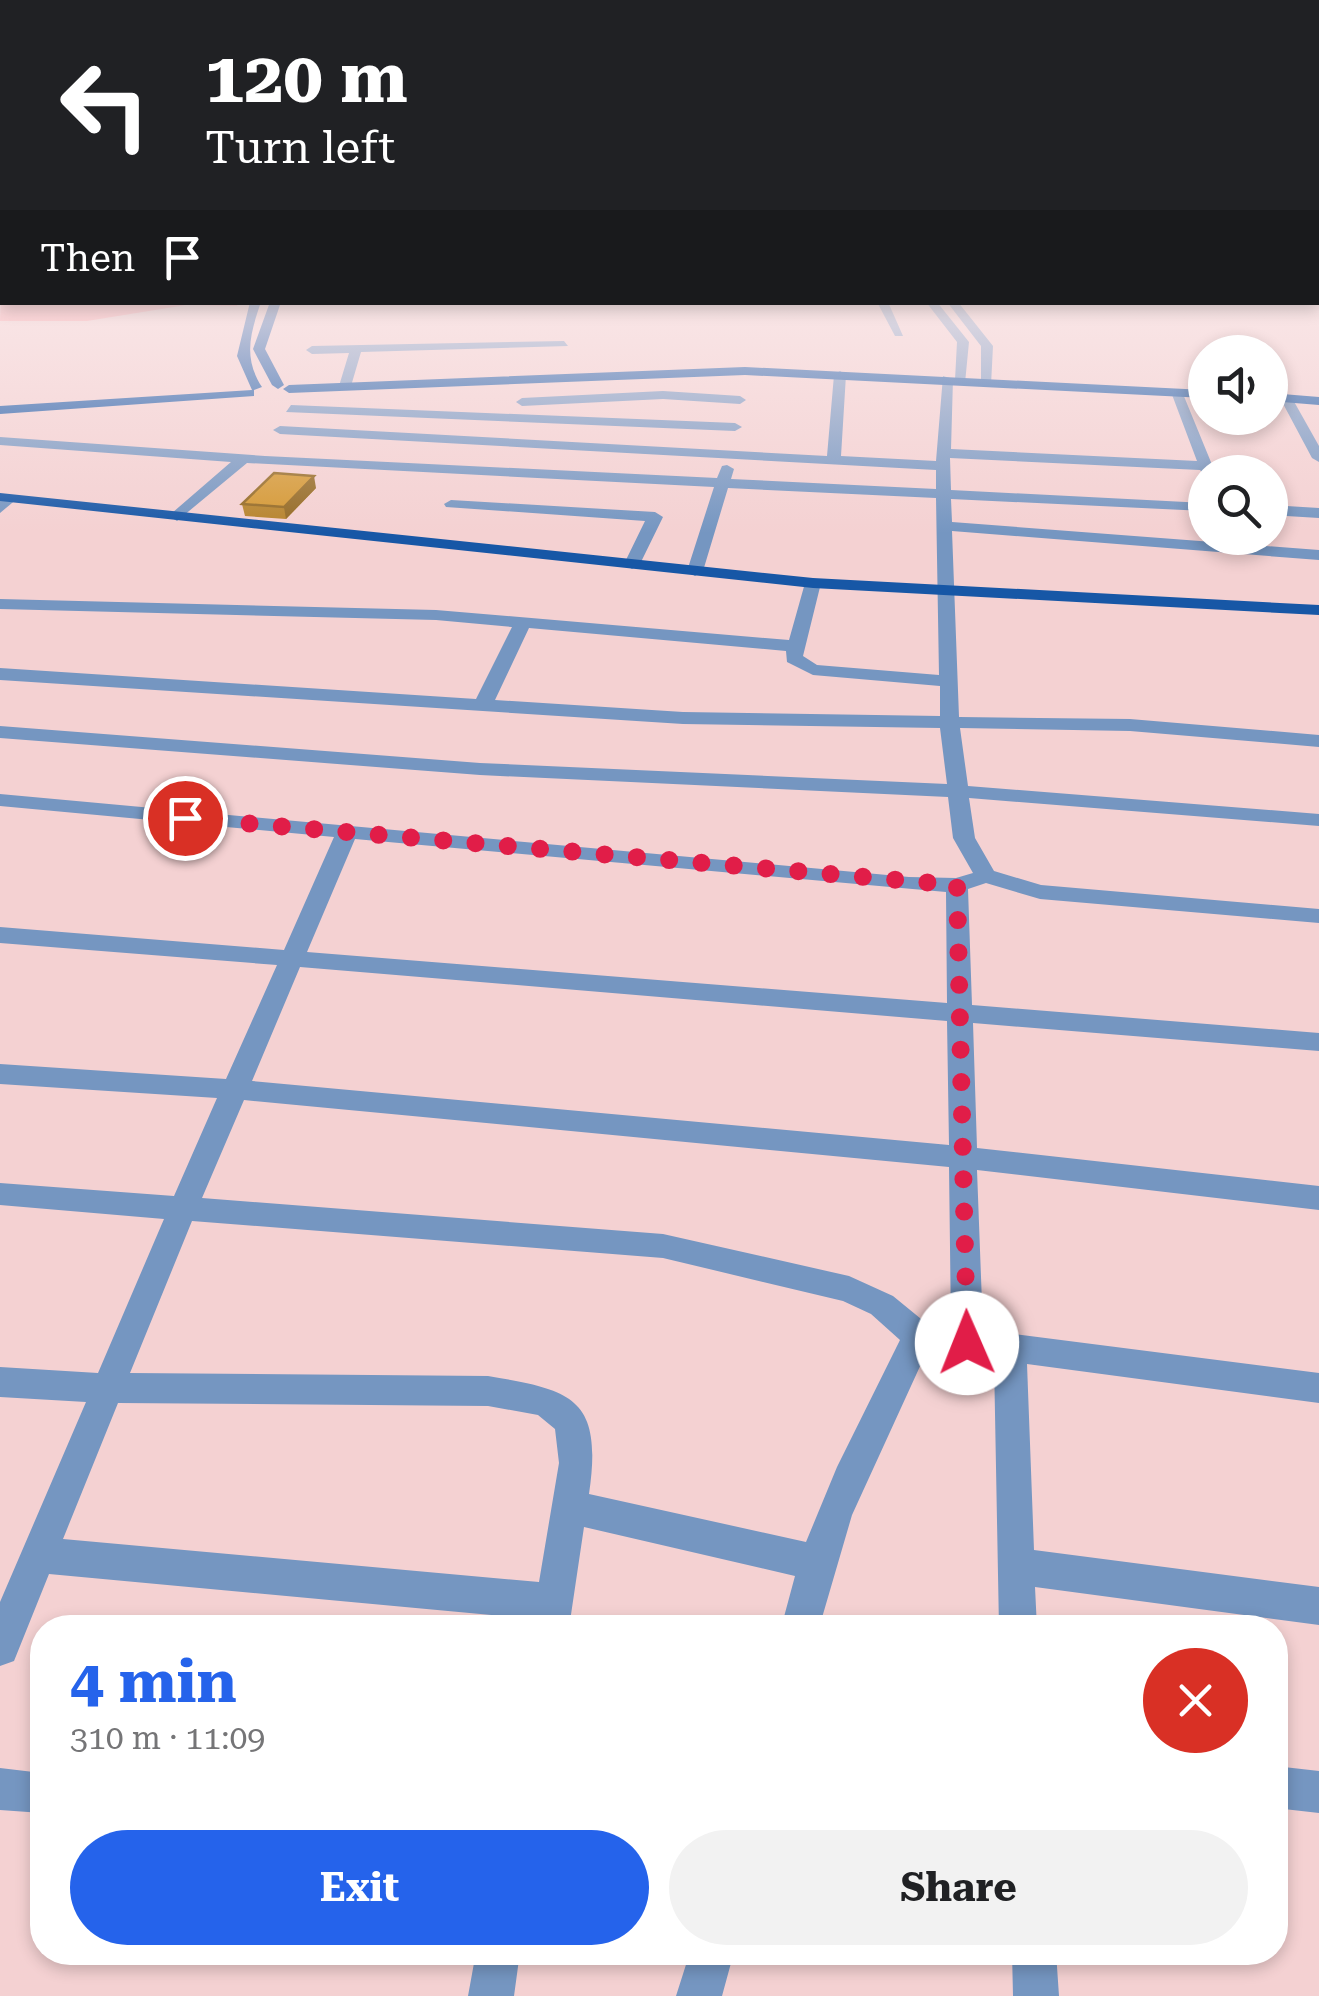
<!DOCTYPE html>
<meta charset="utf-8">
<style>
body{margin:0;font-family:"Roboto Serif",serif;background:#f2f2f2;color:#202124;height:100vh;display:flex;flex-direction:column;font-size:38px;white-space:nowrap}
*{box-sizing:border-box;margin:0}
p{font-size:32px;color:#757577}
.icon{flex:none;width:55px;height:55px;fill:none;stroke:currentColor;stroke-width:2;stroke-linecap:round;stroke-linejoin:round}
.map{position:relative;flex:1;overflow:hidden}
.side{position:absolute;left:30px;top:1615px;width:1258px;height:350px;display:flex;flex-direction:column;background:#fff;border-radius:40px;box-shadow:0 5px 15px #0003}
.side>*{flex:none}
.hud{position:absolute;left:0px;top:0px;width:1320px;height:305px;box-shadow:0 5px 15px #0003;background:#202124;color:#fff;overflow:hidden}
.fabs{position:absolute;left:1188px;top:335px;display:grid;gap:20px}
.fabs a{display:grid;place-items:center;width:100px;height:100px;border-radius:50%;background:#fff;box-shadow:0 5px 15px #0003;font-size:50px}
.pin{position:absolute;display:grid;place-items:center;width:85px;height:85px;color:#fff;margin:-42px;border:5px solid #fff;border-radius:50%;box-shadow:0 2px 10px #0007}
.me{position:absolute;width:110px;margin:-55px;rotate:359deg;stroke-linejoin:round;filter:drop-shadow(0 0 8px #0008)}
.turn{display:flex;align-items:center;gap:35px;height:210px;padding:0 40px;font-size:45px}
.turn .icon{width:130px;height:130px;stroke-width:2.5}
.turn b{display:block;font-size:70px;line-height:85px}
.then{display:flex;align-items:center;height:95px;padding:0 40px;background:#0003;gap:20px;font-size:38px}
.round{display:grid;place-items:center;flex:none;width:105px;height:105px;border-radius:52px;background:#f2f2f2}
.summary{display:flex;align-items:center;justify-content:space-between;height:170px;padding:0 40px}
h1{font-size:60px;font-weight:700;line-height:75px;color:#2563eb}
.cta{display:flex;gap:20px;margin-top:auto;padding:20px 40px}
.cta a{flex:1;height:115px;border-radius:60px;background:#2563eb;color:#fff;font-size:40px;font-weight:700;line-height:115px;text-align:center}
.cta a+a{background:#f2f2f2;color:#202124}
.map>svg:first-child{display:block}
.green{fill:#ff979e}
.lines{fill:none;stroke-linecap:round;stroke-linejoin:round}
.minor{fill:#7596c1;fill-rule:evenodd}
.major{fill:#1757a6;fill-rule:evenodd}
.wall{fill:#b6832c}
.shaded-wall{fill:#946a24}
.building{fill:#d49833;stroke:#946a24;stroke-width:2.5}
.route{stroke:#e11d48;stroke-width:18;stroke-dasharray:0 32.4}
</style>
<div class="map">
<svg width="1319" height="1996" viewBox="0 0 1319 1996">
<rect width="100%" height="100%" fill="#f4d1d2"/>
<path class="green" d="M2,261V302L238,303L237,306L186,305L87,321H0Z"/>
<g class="lines">
<path class="minor" d="M1318,253H1319V259H1318Z
M877,302H888L903,336H895Z
M926,302H937L969,342L965,383L955,380L957,342Z
M947,302H958L993,346L991,385L981,382V346Z
M564,341L568,346L361,352L351,386L345,390L339,386L349,353L312,354L306,350L312,346Z
M840,371L846,375L841,456L936,461L943,376L953,379L951,449L1197,461L1171,392L1181,389L1215,472L1205,476L1200,470L950,458L951,490L1205,503V511L951,499L952,522L1319,550V560L952,531L959,717L1130,719L1319,735V747L1130,731L960,728L968,786L1319,814V826L969,798L975,838L994,871L1041,885L1319,909V923L1040,899L986,883L968,889L972,1005L1319,1033V1051L973,1023L977,1148L1319,1186V1210L977,1170L983,1330L1319,1373V1403L1027,1364L1034,1550L1319,1587V1625L1035,1587L1037,1628H999L994,1360L927,1351L852,1515L819,1628H781L795,1576L584,1527L569,1628H531L533,1619L49,1574L14,1661L0,1666V1602L86,1402L0,1397V1367L98,1373L164,1219L0,1205V1183L174,1196L217,1098L0,1084V1064L226,1079L277,965L0,943V927L284,950L334,837L0,806V794L909,877L956,878L973,873L953,838L948,797L480,775L0,738V726L480,763L947,784L940,728L683,724L0,680V668L476,699L512,627L436,620L0,609V599L436,610L789,640L805,583L813,578L821,583L803,656L817,665L939,675L936,498L728,488L703,571L695,576L687,571L714,487L247,463L177,521L169,516L172,513L231,462L0,445V437L265,456L717,478L722,466L727,465L734,469L731,479L936,489V470L280,434L273,430L280,426L827,456L834,375ZM529,628L786,651L787,662L813,675L940,686V716L683,712L495,700ZM355,839L946,892L947,1003L307,952ZM300,967L947,1021L949,1145L252,1081ZM244,1100L949,1167L951,1326L926,1323L893,1296L849,1276L663,1234L202,1198ZM192,1221L663,1258L843,1301L871,1314L900,1340L837,1467L806,1542L589,1494C603,1398 573,1390 488,1376L130,1373ZM118,1403L488,1406L538,1415L555,1429L559,1463L539,1582L63,1539Z
M663,391L740,396L746,400L740,404L663,399L522,406L516,402L522,398Z
M1286,394L1292,398L1319,446V462L1312,458L1280,398Z
M291,405L735,423L742,427L735,431L286,412Z
M6,495L18,498L0,513V501Z
M451,500L655,512L663,517L640,564L632,569L624,564L645,521L446,507L444,504Z
M1270,505L1319,508V518L1270,515Z
M1275,1766L1319,1771V1813L1275,1808Z
M0,1768L42,1773V1813L0,1810Z
M476,1952H520L514,1996H468Z
M690,1952H734L722,1996H676Z
M1012,1952H1056L1059,1996H1013Z"/>
<path class="major" d="M250,302H261C250,334 243,358 262,387L254,390V396L0,414V406L252,390L237,356Z
M270,302H281L265,349L284,385L278,389L272,385L253,349Z
M745,367L1205,390V398L745,375L289,393L283,389L289,385Z
M1270,393L1319,397V405L1270,401Z
M0,493L813,578L1319,605V615L813,588L0,501Z"/>
</g>
<path class="wall" d="M316,488L286,519L245,516L242,504Z"/>
<path class="shaded-wall" d="M314,476L316,488L286,519L284,507Z"/>
<path class="building" d="M274,473L314,476L284,507L242,504Z"/>
<linearGradient id="sky" x2="0" y2="1"><stop stop-color="#a0a2ec"/><stop offset="0.47" stop-color="#faeaeb"/><stop offset="1" stop-color="#faeaeb" stop-opacity="0"/></linearGradient>
<rect width="1319" height="533" fill="url(#sky)"/>
<g class="lines">
<path class="route" d="M185,818L957,885L967,1343"/>
</g>
</svg>
<div class="fabs">
<a><svg class="icon" aria-label="sound" viewBox="0 0 24 24"><path d="M4 9h4l5-4v14l-5-4H4zM17 9q2 3 0 6"/></svg></a>
<a><svg class="icon" aria-label="search" viewBox="0 0 24 24"><circle cx="10" cy="10" r="6"/><path d="M15 15l6 6"/></svg></a>
</div>
<div class="pin" style="left:185px;top:818px;background:#d93025"><svg class="icon" aria-label="arrive" viewBox="0 0 24 24"><path d="M6 21V4h12l-3 4 3 4H6"/></svg></div>
<svg class="me" style="left:967px;top:1343px" viewBox="-20 -20 40 40"><circle r="19" fill="#fff"/><path d="M0-13L10 11 0 6-10 11z" fill="#e11d48"/></svg>
<div class="hud">
<div class="turn"><svg class="icon" aria-label="left" viewBox="0 0 24 24"><path d="M17 20v-9H6M10 6l-5 5 5 5"/></svg><div><b>120 m</b>Turn left</div></div>
<div class="then">Then<svg class="icon" aria-label="arrive" viewBox="0 0 24 24"><path d="M6 21V4h12l-3 4 3 4H6"/></svg></div>
</div>
<section class="side">
<div class="summary"><div><h1>4 min</h1><p>310 m · 11:09</p></div><a class="round" style="background:#d93025;color:#fff"><svg class="icon" aria-label="close" viewBox="0 0 24 24"><path d="M6 6l12 12M18 6L6 18"/></svg></a></div>
<div class="cta"><a>Exit</a><a>Share</a></div>
</section>
</div>
